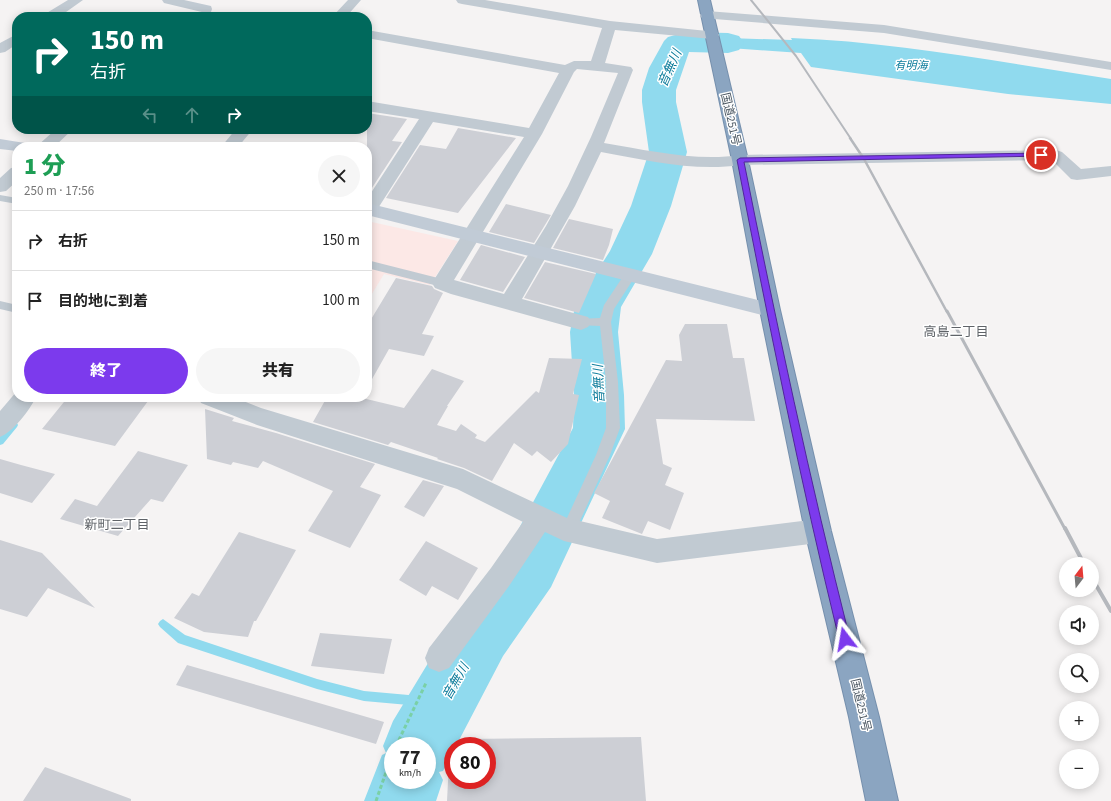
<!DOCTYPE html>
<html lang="ja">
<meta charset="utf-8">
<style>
body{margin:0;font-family:"Source Sans 3","Noto Sans JP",sans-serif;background:#f6f6f6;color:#222;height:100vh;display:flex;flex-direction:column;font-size:15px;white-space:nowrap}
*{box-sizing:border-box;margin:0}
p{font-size:13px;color:#767676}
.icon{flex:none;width:22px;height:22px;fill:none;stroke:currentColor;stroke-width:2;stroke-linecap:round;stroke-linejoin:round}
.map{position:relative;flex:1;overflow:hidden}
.sheet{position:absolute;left:12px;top:142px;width:360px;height:260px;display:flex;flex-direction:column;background:#fff;border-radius:16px;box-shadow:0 2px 10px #0003}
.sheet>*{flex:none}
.hud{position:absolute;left:12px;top:12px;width:360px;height:122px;border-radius:16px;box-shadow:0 2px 10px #0003;background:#00695c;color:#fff;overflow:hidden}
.needle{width:26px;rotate:16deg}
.buttons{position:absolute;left:1059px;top:557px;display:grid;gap:8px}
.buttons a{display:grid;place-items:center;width:40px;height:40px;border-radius:50%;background:#fff;box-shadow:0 2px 10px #0003;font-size:20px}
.speed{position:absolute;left:384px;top:737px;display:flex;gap:8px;font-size:20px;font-weight:700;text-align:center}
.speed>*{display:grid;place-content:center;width:52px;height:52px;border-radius:50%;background:#fff;box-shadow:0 2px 10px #0003;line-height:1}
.speed small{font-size:10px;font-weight:400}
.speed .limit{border:6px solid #d22;background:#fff;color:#111}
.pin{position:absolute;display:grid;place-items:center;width:34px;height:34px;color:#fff;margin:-17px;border:2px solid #fff;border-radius:50%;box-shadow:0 1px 4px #0007}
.me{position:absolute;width:44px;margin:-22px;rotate:346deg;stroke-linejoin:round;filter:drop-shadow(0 0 3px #0008)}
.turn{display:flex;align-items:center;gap:14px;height:84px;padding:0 12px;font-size:18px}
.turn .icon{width:52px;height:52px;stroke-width:2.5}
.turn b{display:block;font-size:28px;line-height:34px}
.lanes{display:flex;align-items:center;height:38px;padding:0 12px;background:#0003;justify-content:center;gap:20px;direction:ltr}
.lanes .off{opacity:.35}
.round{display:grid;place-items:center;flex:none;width:42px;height:42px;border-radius:21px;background:#f6f6f6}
.head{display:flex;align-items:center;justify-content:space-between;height:68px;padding:0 12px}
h1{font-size:24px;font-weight:800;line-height:30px;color:#1e9e55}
.cta{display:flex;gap:8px;margin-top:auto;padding:8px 12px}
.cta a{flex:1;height:46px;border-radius:24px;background:#7c3aed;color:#fff;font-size:16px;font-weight:800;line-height:46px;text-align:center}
.cta a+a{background:#f6f6f6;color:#222}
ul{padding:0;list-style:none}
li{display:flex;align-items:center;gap:12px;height:60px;padding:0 12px;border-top:1px solid #e0e0e0}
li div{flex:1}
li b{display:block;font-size:15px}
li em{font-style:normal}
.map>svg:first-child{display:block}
.medical{fill:#fce8e6}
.water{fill:#90daee}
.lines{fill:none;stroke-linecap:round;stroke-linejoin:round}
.stream{fill:#90daee;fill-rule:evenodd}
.river{fill:#90daee;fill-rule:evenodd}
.building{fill:#cdcfd5}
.highway-casing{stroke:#7690ad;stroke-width:2}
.path{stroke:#7ad0a6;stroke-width:3;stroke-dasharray:4 2.5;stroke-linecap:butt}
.lane{fill:#c1cad2;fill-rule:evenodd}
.street{fill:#c1cad2;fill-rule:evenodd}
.secondary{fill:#c1cbd6;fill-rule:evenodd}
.highway{fill:#8ba5c1;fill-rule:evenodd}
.rail-far3{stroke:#b5b8bd;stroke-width:2}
.rail-far2{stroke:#b5b8bd;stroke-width:2.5}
.rail-far1{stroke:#b5b8bd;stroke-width:3}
.rail{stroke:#b5b8bd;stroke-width:4}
.route{fill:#7c3aed;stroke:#51269a}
.labels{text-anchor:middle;stroke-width:3;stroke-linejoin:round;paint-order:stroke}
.far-water-label{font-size:11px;font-style:italic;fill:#0c7c9b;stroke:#fff}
.street-label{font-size:12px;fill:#4a5661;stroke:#fff}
.water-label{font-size:13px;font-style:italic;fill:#0c7c9b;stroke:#fff}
.neighbourhood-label{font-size:13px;fill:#5f6368;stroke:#fff}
</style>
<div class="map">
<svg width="1111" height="801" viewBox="0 0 1111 801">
<rect width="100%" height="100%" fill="#f5f3f3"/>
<path class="medical" d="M367,221L458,241L430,285L384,274L367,302Z"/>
<path class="water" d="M728,38L792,40L791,38C899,42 1004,63 1111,79V104L1008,94L811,67L801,53L730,48Z"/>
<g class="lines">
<path class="stream" d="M14,422L17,423L18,425L17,427L3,444L0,445V435L11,423Z
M163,619L185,635L317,679L364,691L442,698L446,699L447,703L446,707L442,708L364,701L317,689L178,643L160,627L158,624L160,621Z"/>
<path class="river" d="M686,32L728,33L739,36L744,43L739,50L728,53L689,52L676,90V102L687,152L671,206L652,254L621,307L618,332L624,395L625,429L551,587L503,656L456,746H453V751L443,771L439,772L443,780L436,801H364L382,755L386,753L383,746L393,721L459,612L509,547L573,428L574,395L570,332L575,306L610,251L631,206L649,152L642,102V90L649,68L664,41L668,37ZM393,746H427V780H393Z"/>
</g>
<path class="building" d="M367,113L407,119L392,141L402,142L368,194H367Z
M458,128L516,138L458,213L386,198L420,145L446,149Z
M506,204L551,215L534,243L489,232Z
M569,219L613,229L609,245L603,260L553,248Z
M481,245L525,257L503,292L460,280Z
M545,262L596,274L579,313L524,298Z
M396,278L432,286L434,289L443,293L422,334L434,336L424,356L389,349L367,388V326Z
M685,324H727L733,358H744L755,421L656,419L663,464L672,468L665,485L684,493L670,530L648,521L642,534L602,518L610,501L594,493L666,360L682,361L679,335Z
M549,358L582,359L573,394L579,395L568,444L551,462L537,451L532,456L514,443L492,481L464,468L437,459L438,458L391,442L388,445L313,422L327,397H358L404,408L432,369L464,381L447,406H448L437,425L456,431L461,424L477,435L475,438L485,442L536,391L539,393Z
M68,397H151L115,446L42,429Z
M205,409L234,418L232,421L276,433L375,464L360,487L381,495L350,548L308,531L333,491L263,461L258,468L233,462L231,465L207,459Z
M138,451L188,465L163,502L151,499L118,536L60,519L75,499L97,506Z
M0,459L21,465L55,474L32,503L0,493Z
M423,480L444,486L424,517L404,507Z
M239,532L296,550L256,621H254L248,637L204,632L174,618L192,593L199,596Z
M0,540L42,553L95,608L48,588L27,617L0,609Z
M426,541L478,568L458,600L432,586L426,596L399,580Z
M320,633L392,639L384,674L311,666Z
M187,665L312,701L384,722L376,744L176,685Z
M641,737L646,801H447L449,762H453V780H487V746H467V739Z
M45,767L131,799V801H23Z"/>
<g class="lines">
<g class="highway-casing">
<path id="highway" d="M698,0H710L748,160L780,310L831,531L879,717L898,801H866L849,717L805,531L760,310L732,160Z"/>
</g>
<path class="path" d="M396,746L426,683
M376,801L393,752"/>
<path class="lane" d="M0,195L17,198V204L0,201Z
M367,260L442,279L446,280L448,283L446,286L442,287L367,268Z
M630,271L634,272L636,275L614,309L611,322L618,382L620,428L610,455L573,536L568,538L563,536L561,531L596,455L606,428V382L600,326L577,325L575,322L577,319L600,318L604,305L626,272Z
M0,301L17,305V313L0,309Z"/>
<path class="street" d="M68,0H83L59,17H43L45,14Z
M162,0H184L211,6L212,9L211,12L206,13L164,3Z
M348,0H361L346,17H332Z
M456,0H485L610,21L717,32L719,35L717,38L712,39L615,30L605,63L631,67L633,70L604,143C647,150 697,162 740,155L1056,150L1062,152L1081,169L1111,166V176L1077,180L1071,179L1052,160L740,165C696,172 645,160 601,152L575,206L522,299L588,317L591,322L588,327L581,330L451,294L435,288L432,283L524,137L433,122L375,213L367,214V199L419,119L367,111V101L529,128L559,73L367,38V30L565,65L574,61H591L602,28L462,4L458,3ZM577,69L618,73L591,137L568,186L546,226L504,294L454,280L542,134L574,72Z
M707,11L884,25L1111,62V70L884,33L702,18L700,15L702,12Z
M17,34V44L5,52L0,53V43Z
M56,129H73L54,147H36Z
M236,129H253L238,147H221Z
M17,167V181L6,191L0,192V178L11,168Z
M17,391V397H36C30,410 13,432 0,437V411Z
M198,397H233L261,408L463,469L567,518L657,539L818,519L827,523L831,531L827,539L818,543L657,563L564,541L545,532L509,586L449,668L439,672L429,668L425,658L429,648L491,568L523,522L457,489L257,425L201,403Z"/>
<path class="secondary" d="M0,139L31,144L33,147H17V151L0,149Z
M367,203L770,303L777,305L780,310L777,315L770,317L367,215Z"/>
<use href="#highway" class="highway"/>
<path class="rail-far3" d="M751,0L796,56L851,139"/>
<path class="rail-far2" d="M850,138L864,159L947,312"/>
<path class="rail-far1" d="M947,311L1065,529"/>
<path class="rail" d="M1065,528L1084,564
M1092,578L1111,611"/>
</g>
<path class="route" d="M1041,153L1045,155L1044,156L744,162C776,322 810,481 850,639L849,643L845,645L841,643L839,639C800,480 768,320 737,160L740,158Z"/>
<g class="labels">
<g class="far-water-label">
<text x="911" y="69">有明海</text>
</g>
<g class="street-label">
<text transform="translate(731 119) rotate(77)" y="4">国道251号</text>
<text transform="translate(861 705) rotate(77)" y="4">国道251号</text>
</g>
<g class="water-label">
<text transform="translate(669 68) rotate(-66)" y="5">音無川</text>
<text transform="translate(598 384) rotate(-93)" y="5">音無川</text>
<text transform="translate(455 681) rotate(-60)" y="5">音無川</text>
</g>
<g class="neighbourhood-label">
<text x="956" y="336">高島二丁目</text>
<text x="117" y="529">新町二丁目</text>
</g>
</g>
</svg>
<div class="buttons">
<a><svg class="needle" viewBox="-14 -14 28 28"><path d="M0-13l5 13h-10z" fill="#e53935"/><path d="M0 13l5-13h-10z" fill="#767676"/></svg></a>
<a><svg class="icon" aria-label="sound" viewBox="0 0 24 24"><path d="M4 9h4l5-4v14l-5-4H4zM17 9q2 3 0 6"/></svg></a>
<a><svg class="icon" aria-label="search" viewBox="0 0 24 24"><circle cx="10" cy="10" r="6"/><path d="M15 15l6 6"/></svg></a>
<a>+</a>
<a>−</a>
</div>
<div class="speed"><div>77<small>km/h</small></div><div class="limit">80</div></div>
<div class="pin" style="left:1041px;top:155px;background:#d93025"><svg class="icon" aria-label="arrive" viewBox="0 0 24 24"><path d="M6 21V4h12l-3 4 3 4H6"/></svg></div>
<svg class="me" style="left:845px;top:639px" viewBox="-20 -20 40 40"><path d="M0-17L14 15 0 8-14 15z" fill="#7c3aed" stroke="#fff" stroke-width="4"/></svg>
<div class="hud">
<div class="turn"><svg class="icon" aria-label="right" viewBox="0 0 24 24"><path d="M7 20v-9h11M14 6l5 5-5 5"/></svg><div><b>150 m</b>右折</div></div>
<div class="lanes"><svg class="icon off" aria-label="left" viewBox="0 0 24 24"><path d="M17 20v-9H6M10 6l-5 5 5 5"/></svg><svg class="icon off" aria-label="ahead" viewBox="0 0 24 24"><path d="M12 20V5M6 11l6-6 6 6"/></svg><svg class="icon" aria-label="right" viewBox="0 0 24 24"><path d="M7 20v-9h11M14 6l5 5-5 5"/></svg></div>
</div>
<section class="sheet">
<div class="head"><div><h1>1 分</h1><p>250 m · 17:56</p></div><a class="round"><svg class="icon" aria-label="close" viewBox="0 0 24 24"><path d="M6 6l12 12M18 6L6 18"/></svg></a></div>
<ul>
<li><svg class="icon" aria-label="right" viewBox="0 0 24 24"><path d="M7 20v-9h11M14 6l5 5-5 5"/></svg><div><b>右折</b></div><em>150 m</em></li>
<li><svg class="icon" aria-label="arrive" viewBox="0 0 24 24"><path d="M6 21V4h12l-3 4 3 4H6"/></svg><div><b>目的地に到着</b></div><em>100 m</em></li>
</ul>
<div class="cta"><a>終了</a><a>共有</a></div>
</section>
</div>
